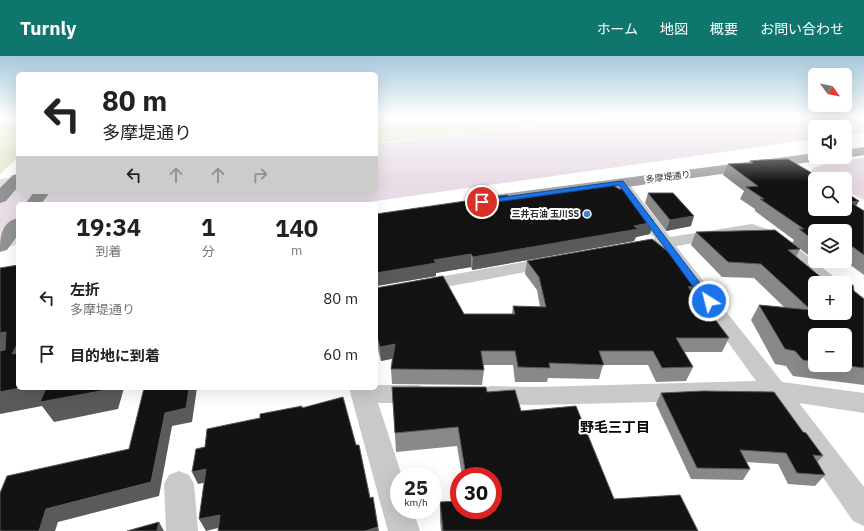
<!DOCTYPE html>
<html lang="ja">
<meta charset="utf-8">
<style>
body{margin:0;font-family:"IBM Plex Sans","Noto Sans JP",sans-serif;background:#f6f6f6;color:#222;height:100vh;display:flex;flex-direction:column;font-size:15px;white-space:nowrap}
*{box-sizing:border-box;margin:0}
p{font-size:13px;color:#767676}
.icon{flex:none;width:22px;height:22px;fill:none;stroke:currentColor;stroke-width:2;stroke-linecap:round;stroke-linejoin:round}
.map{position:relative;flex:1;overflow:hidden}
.panel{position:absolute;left:16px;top:146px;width:362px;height:188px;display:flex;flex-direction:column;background:#fff;border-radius:6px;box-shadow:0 4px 16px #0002}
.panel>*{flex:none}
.guide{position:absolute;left:16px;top:16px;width:362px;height:122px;border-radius:6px;box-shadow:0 4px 16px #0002;background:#fff;color:#222;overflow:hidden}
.needle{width:26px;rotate:123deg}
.tools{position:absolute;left:808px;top:12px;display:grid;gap:8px}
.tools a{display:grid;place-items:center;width:44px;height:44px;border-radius:6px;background:#fff;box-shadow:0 4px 16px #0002;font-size:20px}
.speed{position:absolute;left:390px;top:411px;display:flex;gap:8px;font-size:20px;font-weight:700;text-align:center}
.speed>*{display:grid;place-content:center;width:52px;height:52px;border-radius:50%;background:#fff;box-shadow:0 4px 16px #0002;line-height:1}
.speed small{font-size:10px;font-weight:400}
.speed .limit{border:6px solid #d22;background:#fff;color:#111}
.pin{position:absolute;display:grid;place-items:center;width:34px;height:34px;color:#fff;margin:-17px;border:2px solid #fff;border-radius:50%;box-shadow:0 1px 4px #0007}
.me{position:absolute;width:44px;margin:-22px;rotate:324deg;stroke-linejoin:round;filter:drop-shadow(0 0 3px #0008)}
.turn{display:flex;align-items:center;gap:14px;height:84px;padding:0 20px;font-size:18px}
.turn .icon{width:52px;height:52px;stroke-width:2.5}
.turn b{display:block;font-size:28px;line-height:34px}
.lanes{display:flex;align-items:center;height:38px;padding:0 20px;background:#0003;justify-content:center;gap:20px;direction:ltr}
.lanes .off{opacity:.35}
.eta{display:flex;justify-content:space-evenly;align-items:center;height:68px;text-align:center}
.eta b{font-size:24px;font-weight:800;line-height:28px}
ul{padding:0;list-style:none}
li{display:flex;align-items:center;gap:12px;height:56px;padding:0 20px}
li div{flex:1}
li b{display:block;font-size:15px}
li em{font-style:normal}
header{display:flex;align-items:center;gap:24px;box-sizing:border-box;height:56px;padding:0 20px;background:#0f766e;color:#fff}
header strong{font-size:19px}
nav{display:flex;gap:22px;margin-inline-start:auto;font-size:14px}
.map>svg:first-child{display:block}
.green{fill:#e8dce7}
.water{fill:#e6e6ca}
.pier{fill:#fff}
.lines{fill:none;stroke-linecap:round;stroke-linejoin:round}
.street{fill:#c9c9c9;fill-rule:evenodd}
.primary{fill:#a4a4a4;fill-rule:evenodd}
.highway{fill:#939393;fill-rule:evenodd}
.wall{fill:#898989;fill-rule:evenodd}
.shaded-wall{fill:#5a5a5a}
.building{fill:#131313;stroke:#5a5a5a}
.route{fill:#1a73e8;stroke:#114b97}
.poi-dot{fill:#4483ce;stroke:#fff;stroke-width:1.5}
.labels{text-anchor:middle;stroke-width:4;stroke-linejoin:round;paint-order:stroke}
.far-street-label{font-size:9px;fill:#2c2c2c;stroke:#fff}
.far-poi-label{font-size:9px;font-weight:bold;fill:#2c2c2c;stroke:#fff;text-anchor:end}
.near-neighbourhood-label{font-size:14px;font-weight:bold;fill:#000;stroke:#fff}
</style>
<header>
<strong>Turnly</strong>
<nav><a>ホーム</a><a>地図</a><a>概要</a><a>お問い合わせ</a></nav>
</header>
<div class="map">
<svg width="864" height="475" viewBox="0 0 864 475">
<rect width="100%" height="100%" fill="#fff"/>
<path class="green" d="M629,60H864V76L845,79V71H815V83L355,148H18V189L0,191V122L18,120V136H376V88L509,74L543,68Z
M864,102V144L845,134V123H825L811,115L813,112L834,105Z"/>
<path class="water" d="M0,60H18V119L0,121Z
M376,60H610L554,64L509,74L376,87Z"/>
<path class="pier" d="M18,101V121L0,123V118Z"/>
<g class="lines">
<path class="street" d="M621,123L626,124L670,181L752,168L776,176L837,223L839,227H819L764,182L751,178L676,190L719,245L716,249L709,251L702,249L661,192L631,197L625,196L623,192L625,188L655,183L614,127L616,124Z
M552,201L558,202L561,206L558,210L376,244V232Z
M717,251L724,253L782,326L864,337V357L799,347L864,431V470L853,465L769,343L536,349L491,348L482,346L479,339L482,332L491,330L536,331L756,325L707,257L710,253Z
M376,329H418L427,331L430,338L427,345L418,347H378L402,420H399V454H413L420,475H388L349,332H376Z
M179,415L189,419L194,428L198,475H166L164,428L169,419Z"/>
<path class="primary" d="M864,91V99L845,102L841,101H845V94Z
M815,97V101H825L823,104L818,105L480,151L474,149L472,146L474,143L480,141Z"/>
<path class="highway" d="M18,118V131L6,145L0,147V132L13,119Z
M34,136H50L41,148H25Z
M18,162V179L7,194L0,196C0,181 1,166 18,162Z"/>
</g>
<path class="wall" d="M750,105L856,150L864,155V219L845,205L818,206L816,205H845V175H815V204L792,187L794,184L755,155V153L740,143L744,135L723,119L728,108L750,107Z
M648,137L691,170L666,175L645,147Z
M511,142L650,178L636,181L634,185L472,214L471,211L436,217V220L376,230Z
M696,176L800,193L796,201L815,227L854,235L864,243V329L793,320L786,310L775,308L751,264L759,249L784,251L754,222L722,221L691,189ZM815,279L845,309H815Z
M527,205H680L679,209L701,229L696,241L729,282L722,296H684L693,311L686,325L656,326L648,309H603L599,323L548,322L547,326H515L513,309H483L484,314L482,329L392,328L391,313L392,303L381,305L376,286V232L464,258H512L513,250L540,251L537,234L525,218Z
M392,331L487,336L521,355L614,443L698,475H441L440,465V446L493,454V420H462L457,390L396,396Z
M661,337L803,376L823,400L817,406L825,419L815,430L788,428L778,408L746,406L750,413L743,424L691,423L656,348Z"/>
<path class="shaded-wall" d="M859,145L852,157L850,146Z
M694,160L691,170L666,175L670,164Z
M654,166L650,178L636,181L634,185L472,214L473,201Z
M471,198V211L436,217V220L376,230V217L434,204Z
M701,229L695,242L688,231Z
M6,276L18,287V306L0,298V277Z
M395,288V302L381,305L380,291Z
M20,332H124L118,353L54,366L42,350L0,358V336Z
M189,332H197L192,366L172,370L159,440L58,466L55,475H39L46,453L151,426L165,357Z
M206,413L212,425L198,428L192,416Z
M220,459L226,470L206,475L199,463Z
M159,466L164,475H157Z
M378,471L379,475H365Z"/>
<path class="building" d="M788,103L822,123H815V153H845V136L859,145L850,146L864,155V199L853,191L845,192V175H815V185L799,173H804L760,143H764L746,131L758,130L728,108L753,107L750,105L761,104Z
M611,128L619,133H628L654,166L634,170L638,173L473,201L471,198L434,204L436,207L376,217V158L507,139L511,142Z
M648,137H673L694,160L670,164Z
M775,174L800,193L788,194L828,227H815V257H845V230L853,229L854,235L864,243V312L841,309H845V279H815V306L803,304L795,295L785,293L759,249L811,254L761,208L728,206L696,176Z
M652,183L680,205H674L695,221L701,229L688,231L714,262L729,282H676L693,311L662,312L653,295H599L604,309L549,307L550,312L518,311L515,295H481L484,314L391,313L395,288L380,291L376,277V232L443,220L464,258H515L513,250L546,251L539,221L527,205Z
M18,209V287L12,298L18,297V332H20L0,336V295L5,294L6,276L0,277V212Z
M392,331H486L487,336L515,334L521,355L576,350L614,443L680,439L698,475H443L440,446L459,445V454H493V420H466L458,371L395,377Z
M46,332H107L106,334L40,346Z
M144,332H189L186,352L165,357L151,426L46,453L39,475H0V437L7,420L129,393Z
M703,335L774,336L803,376L806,377L823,400L813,399L825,419L797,417L786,397L740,394L750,413L697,412L661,337Z
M343,341L356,389H359L370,442L373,441L378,471L365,475H218L220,459L199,463L206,413L192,416L196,393L205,391L207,373L260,362V358L302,350V352Z
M159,466L157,475H127Z"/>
<linearGradient id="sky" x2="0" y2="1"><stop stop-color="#a7c8dc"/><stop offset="0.48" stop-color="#fff"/><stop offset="1" stop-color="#fff" stop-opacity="0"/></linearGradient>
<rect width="864" height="126" fill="url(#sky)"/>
<path class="route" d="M621,125H623L712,243L713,245L712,247H705L619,129L482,148L479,146L482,144Z"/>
<circle class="poi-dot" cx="587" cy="158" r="4"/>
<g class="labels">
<g class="far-street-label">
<text transform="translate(668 121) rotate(-7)" y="3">多摩堤通り</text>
</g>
<g class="far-poi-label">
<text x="579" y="161">三井石油 玉川SS</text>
</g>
<g class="near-neighbourhood-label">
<text x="615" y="376">野毛三丁目</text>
</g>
</g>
</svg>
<div class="tools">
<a><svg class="needle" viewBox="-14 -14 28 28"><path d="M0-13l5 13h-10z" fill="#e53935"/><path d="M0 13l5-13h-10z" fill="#767676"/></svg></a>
<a><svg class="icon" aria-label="sound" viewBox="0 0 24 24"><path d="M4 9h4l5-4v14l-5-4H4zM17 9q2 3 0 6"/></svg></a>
<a><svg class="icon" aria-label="search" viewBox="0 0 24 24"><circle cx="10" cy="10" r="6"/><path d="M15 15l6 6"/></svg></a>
<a><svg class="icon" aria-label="layers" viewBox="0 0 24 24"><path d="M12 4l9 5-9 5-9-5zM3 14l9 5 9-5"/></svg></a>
<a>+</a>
<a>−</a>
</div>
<div class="speed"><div>25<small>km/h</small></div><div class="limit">30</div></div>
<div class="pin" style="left:482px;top:146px;background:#d93025"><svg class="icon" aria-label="arrive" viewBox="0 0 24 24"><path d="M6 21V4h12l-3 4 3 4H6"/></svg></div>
<svg class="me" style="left:709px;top:245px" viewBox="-20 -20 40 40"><circle r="17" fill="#1a73e8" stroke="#fff" stroke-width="3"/><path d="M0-11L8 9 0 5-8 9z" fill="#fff"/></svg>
<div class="guide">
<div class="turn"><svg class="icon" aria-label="left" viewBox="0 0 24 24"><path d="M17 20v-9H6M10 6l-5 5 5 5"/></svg><div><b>80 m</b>多摩堤通り</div></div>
<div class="lanes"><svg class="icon" aria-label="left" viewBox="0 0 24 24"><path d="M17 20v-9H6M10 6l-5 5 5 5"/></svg><svg class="icon off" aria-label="ahead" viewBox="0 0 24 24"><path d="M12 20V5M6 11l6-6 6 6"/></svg><svg class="icon off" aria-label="ahead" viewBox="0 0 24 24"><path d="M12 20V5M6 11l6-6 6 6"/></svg><svg class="icon off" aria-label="right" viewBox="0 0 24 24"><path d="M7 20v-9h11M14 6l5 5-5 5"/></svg></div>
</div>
<section class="panel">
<div class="eta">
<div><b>19:34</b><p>到着</p></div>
<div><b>1</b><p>分</p></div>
<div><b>140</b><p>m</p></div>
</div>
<ul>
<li><svg class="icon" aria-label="left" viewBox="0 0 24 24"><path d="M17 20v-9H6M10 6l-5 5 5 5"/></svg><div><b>左折</b><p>多摩堤通り</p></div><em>80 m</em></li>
<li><svg class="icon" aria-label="arrive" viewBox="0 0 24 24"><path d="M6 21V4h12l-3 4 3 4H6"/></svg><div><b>目的地に到着</b></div><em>60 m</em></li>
</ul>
</section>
</div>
